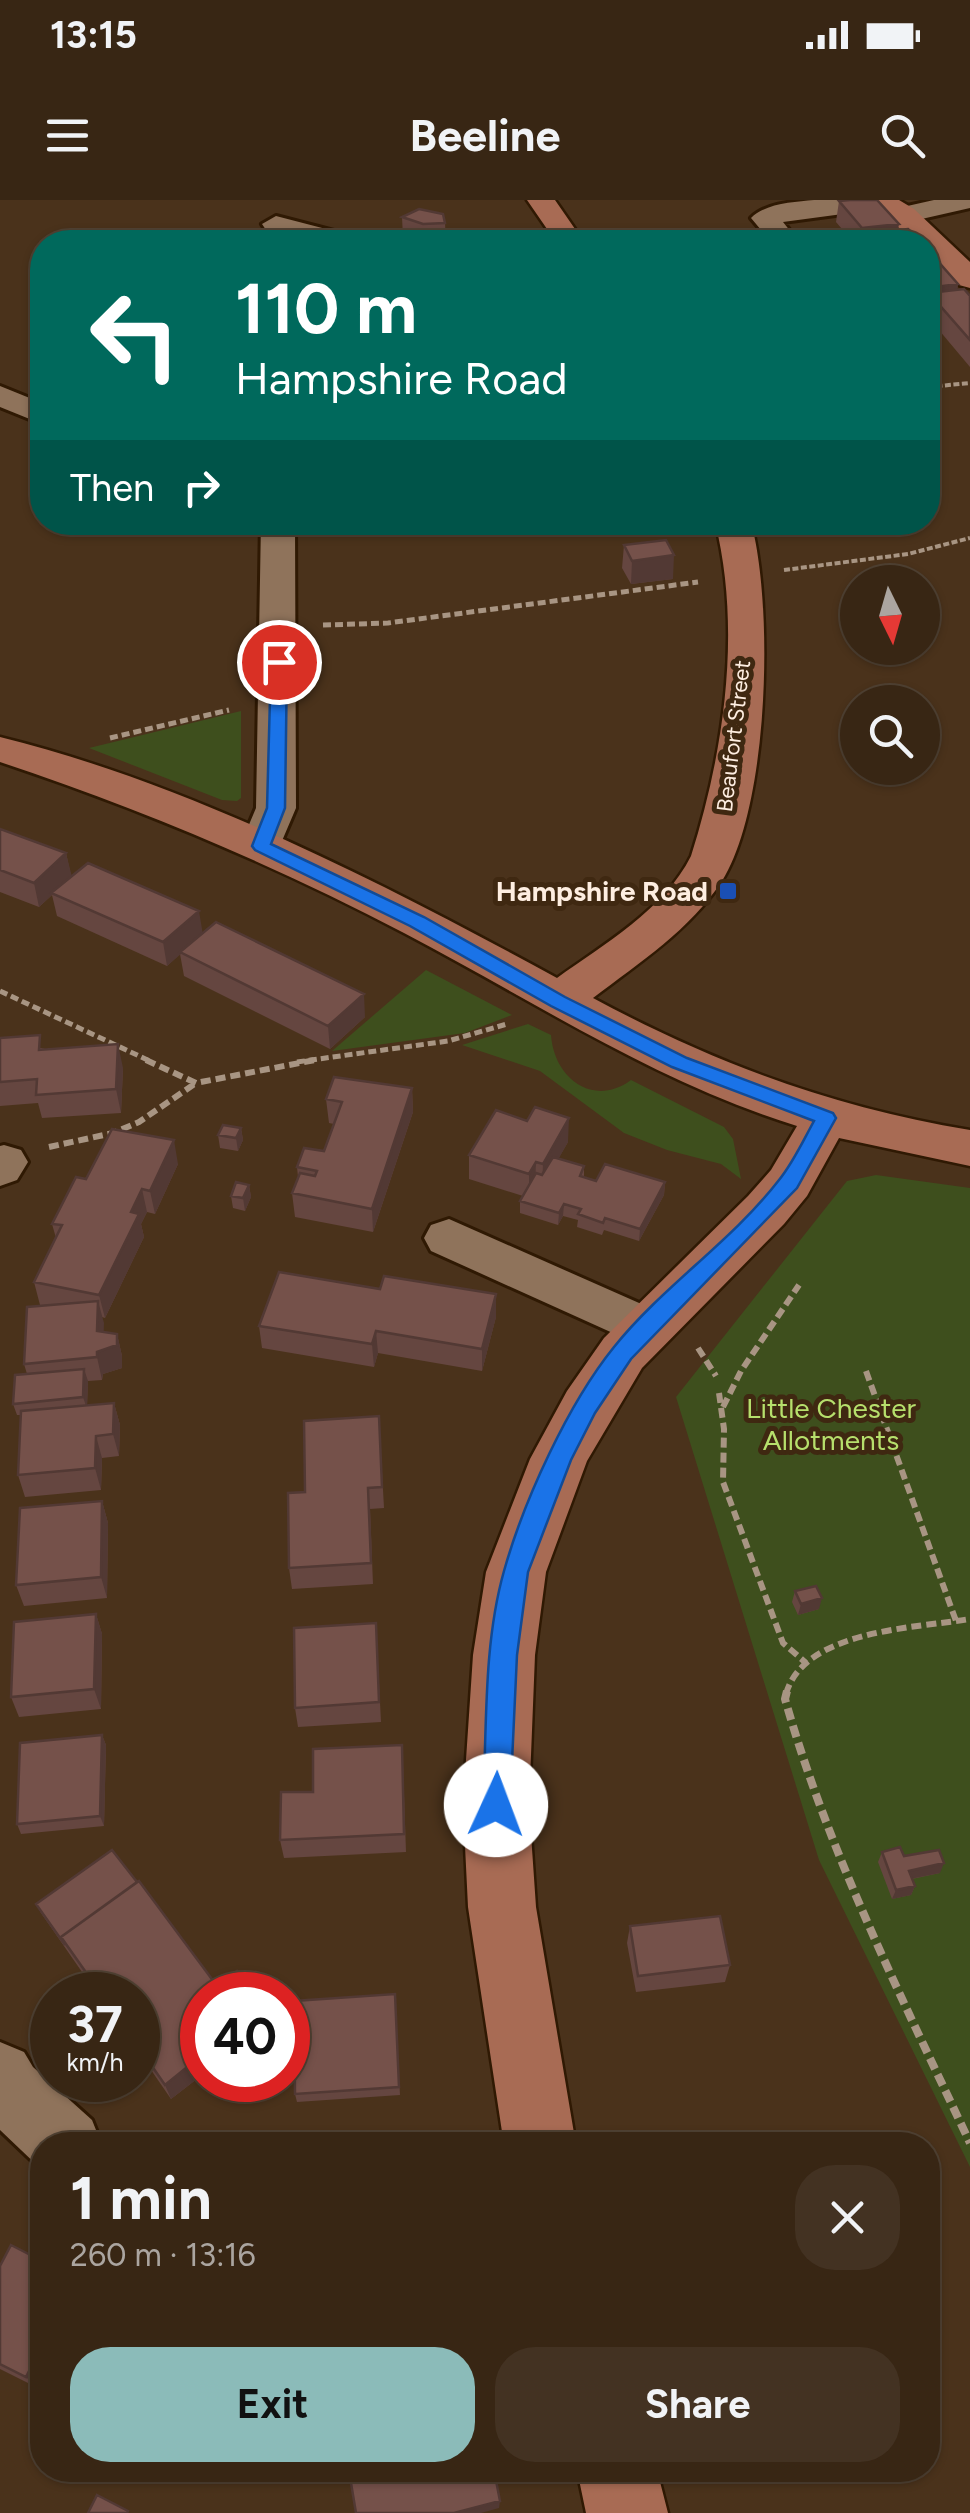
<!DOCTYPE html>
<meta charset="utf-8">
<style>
body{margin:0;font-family:Figtree,sans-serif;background:#433222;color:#f1f3f6;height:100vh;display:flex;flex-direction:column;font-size:38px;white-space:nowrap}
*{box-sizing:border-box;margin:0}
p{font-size:32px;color:#aba5a0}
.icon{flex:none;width:55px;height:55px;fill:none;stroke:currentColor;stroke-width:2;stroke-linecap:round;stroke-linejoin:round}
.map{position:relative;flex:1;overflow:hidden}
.details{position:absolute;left:30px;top:1932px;width:910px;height:350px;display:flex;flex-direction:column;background:#382614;border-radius:40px;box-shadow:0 2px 8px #0004,0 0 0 2px #524334}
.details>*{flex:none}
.top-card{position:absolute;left:30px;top:30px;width:910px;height:305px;border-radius:40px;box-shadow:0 2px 8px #0004,0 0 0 2px #524334;background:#00695c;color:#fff;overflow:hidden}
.needle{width:65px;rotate:175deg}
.tools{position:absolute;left:840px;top:365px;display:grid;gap:20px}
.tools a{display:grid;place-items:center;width:100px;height:100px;border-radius:50%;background:#382614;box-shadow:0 2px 8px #0004,0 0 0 2px #524334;font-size:50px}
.speed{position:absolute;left:30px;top:1772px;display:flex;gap:20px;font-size:50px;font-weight:700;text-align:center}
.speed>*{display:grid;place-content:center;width:130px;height:130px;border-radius:50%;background:#382614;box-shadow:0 2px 8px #0004,0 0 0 2px #524334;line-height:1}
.speed small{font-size:25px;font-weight:400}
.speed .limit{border:15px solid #d22;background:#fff;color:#111}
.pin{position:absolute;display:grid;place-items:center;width:85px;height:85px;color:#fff;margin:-42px;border:5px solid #fff;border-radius:50%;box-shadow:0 2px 10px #0007}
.me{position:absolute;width:110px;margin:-55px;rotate:2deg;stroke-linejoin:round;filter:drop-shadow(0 0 8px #0008)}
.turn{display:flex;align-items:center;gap:35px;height:210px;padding:0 40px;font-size:45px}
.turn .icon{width:130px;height:130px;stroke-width:2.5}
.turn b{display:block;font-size:70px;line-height:85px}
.then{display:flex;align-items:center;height:95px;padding:0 40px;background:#0003;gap:20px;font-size:38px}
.round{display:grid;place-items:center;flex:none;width:105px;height:105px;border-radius:40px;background:#433222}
.headline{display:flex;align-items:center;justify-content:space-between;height:170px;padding:0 40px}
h1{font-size:60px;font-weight:700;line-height:75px}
.action{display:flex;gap:20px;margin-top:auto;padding:20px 40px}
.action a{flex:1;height:115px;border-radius:40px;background:#8bbbb9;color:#111;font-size:40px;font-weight:700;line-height:115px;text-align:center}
.action a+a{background:#433222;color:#f1f3f6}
.status{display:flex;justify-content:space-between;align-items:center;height:70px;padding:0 50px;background:#382614;direction:ltr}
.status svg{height:28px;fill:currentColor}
header{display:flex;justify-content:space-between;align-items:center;height:130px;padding:0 40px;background:#382614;font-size:45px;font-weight:700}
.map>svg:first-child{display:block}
.green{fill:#3e4f1d}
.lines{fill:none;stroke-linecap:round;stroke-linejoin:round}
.street-casing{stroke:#2f1903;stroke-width:6}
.secondary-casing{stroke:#2f1903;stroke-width:5}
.path-far3{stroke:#a89583;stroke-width:4;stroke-dasharray:6 2.5;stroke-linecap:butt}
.path-far2{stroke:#a89583;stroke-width:5;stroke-dasharray:8 4;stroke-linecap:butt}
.path-far1{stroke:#a89583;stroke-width:6;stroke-dasharray:10 5;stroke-linecap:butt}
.path{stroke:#a89583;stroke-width:8;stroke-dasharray:12 6;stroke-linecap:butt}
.street{fill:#8f735b;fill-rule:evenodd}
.secondary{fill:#a86b54;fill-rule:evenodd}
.wall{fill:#654640}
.shaded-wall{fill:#523934}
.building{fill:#75514a;stroke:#523934;stroke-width:2.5}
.route{fill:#1a73e8;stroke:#114b97;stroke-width:2.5}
.transit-dot{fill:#1a4fb4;stroke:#3f2811;stroke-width:4}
.labels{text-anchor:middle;stroke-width:10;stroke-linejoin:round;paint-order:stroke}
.far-street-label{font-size:22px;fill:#feeee1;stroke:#3f2811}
.poi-label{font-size:28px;font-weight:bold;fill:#feeee1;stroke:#3f2811;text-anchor:end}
.park-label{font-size:28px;fill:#b6df6c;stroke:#3f2811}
</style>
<div class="status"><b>13:15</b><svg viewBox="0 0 49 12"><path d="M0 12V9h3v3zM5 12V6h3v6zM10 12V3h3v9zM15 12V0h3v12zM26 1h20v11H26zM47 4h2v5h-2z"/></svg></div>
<header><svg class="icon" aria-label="menu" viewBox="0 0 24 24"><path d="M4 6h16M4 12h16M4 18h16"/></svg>Beeline<svg class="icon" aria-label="search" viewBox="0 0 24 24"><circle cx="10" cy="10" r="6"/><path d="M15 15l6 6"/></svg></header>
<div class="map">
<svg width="970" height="2313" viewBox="0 0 970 2313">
<rect width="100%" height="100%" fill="#4a321b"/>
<path class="green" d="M241,511V598L237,601L222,600L89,548Z
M426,770L512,815L465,833L332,851Z
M528,824L551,835C554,878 593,908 631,880L724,927L733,939L741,979L721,964L667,950L624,933L540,871L462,845Z
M876,975L970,988V1967L819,1660L676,1197L847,981Z"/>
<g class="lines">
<g class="street-casing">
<path id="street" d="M814,0H893L894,1L880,9L783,22L799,42H771L751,18C766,3 794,2 814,0Z
M934,0H970V8L904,23L890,15L894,9Z
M276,16L353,36L357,42H313L266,30L262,24Z
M0,186L42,203V224L0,207Z
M261,322H295L296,608L276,655L261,659L246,655L240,646L256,608Z
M4,945L21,950L28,962L17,980L0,986V946Z
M449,1019L664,1114L672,1128L664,1142L646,1148L431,1051L424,1038L431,1025Z
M0,1842L24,1852L33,1867L92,1920L102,1945H42V1970L0,1930Z"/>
</g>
<g class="secondary-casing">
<path id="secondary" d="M527,0H555L584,42H556Z
M865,0H899L914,9L970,62V88L959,85L928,54V42H916Z
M715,322H751C774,407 769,606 722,681C691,729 639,763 593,798C714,863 834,908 970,930V966L839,938L807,996L784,1024L642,1168L587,1261L546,1372L535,1455L529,1605L536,1707L576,1945H504L468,1707L463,1605L473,1455L486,1372L530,1259L567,1191L604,1138L748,996L771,970L797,926C655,882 534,801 404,733C274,665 139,608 0,562V537C188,583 387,685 557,778C604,744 664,710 691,656C724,552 742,430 715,322Z
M577,2270H657L668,2313H586Z"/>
</g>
<path class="path-far3" d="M380,36L407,42
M928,187L970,183
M784,370L908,354L970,338"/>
<path class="path-far2" d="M323,425L388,423L698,382
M110,538L229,510
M0,791L152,862
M297,862L448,841L507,824"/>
<path class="path-far1" d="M146,860L196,883L315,860
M49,947L113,933L139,922L196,883
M698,1148L716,1176
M866,1171L956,1421
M719,1193L724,1229L723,1282L783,1443L806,1463
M723,1207L741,1171L799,1085
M786,1494C804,1430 915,1428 970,1419"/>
<path class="path" d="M787,1491L785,1499C829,1654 902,1798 970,1943"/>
<use href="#street" class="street"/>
<use href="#secondary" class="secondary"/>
</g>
<path class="wall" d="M839,1L898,30L921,42H853L836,22Z
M402,17L445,23L446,42H415L403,38Z
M928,50L958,84L957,90L970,96V167L928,117Z
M624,345L673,379L631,384L622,368Z
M0,629L66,653L71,676L202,734L365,817L330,849L184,776L180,754L167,766L57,716L52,695L39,707L0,692Z
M0,838L123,868L121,913L42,918L38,903L0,906Z
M412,888L413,912L373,1032L295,1017L292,993L298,977L297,967L324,951L334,924L329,923L326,899Z
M241,928L243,940L238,951L220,948L218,935Z
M568,942L558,959L584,966V977L596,981L665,982L664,995L639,1041L604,1030L602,1035L577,1027L578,1020L563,1016L558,1025L520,1013V1001L523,996L469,979V955Z
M178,964L155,1014L147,1012L141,1024L144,1037L105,1118L102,1117L103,1132L117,1134L122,1156V1168L103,1174L102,1180L88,1181L87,1205L114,1203L120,1225L119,1256L102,1258L101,1290L25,1297L18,1275L21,1215H17L13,1204L27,1174L24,1164L44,1105H40L34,1082L56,1038L52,1024L86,979Z
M249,985L251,997L245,1011L233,1008L231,996Z
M380,1089L496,1094V1117L482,1171L378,1153L374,1167L262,1148L259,1126Z
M379,1216L384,1308L370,1309L373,1384L292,1389L289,1368L305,1292Z
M102,1301L108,1323L107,1398L24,1406L16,1385Z
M795,1391L819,1409L798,1415L792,1402Z
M96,1414L102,1434L101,1509L19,1517L11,1497Z
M376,1423L381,1522L298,1527L295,1508Z
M102,1535L106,1545L104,1626L21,1634L17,1624Z
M403,1564L406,1652L284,1658L280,1640L313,1592Z
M882,1652L904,1656L940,1673L912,1679L915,1686L911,1695L892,1699L878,1662Z
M36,1704L217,1786L255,1795H202V1875L171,1899L138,1851V1795H98L41,1713Z
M630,1726L730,1765L725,1782L636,1792L627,1743Z
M395,1794L400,1895L297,1902L295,1894Z
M42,2061V2174L36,2187L0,2169V2066Z"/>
<path class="shaded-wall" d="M899,24L896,42L875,32L873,42H860L862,28Z
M958,84L954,106L929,93L928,101V88Z
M674,355L673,379L631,384L632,361Z
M66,653L72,677L51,693L52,695L39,707L34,683Z
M199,711L203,735L167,766L163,742Z
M364,794L365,817L330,849L328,826Z
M118,844L123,868L121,913L116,889Z
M412,888L413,912L373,1032L372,1009Z
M569,918L568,942L542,988L543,964Z
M241,928L243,940L238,951L236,938Z
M174,940L178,964L155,1014L150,991Z
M536,962L535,986L529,998V974Z
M665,982L664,995L639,1041L640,1029Z
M249,985L251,997L245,1011L243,998Z
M142,989L147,1012L141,1024L144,1037L105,1118L99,1095L131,1012Z
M564,1004L563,1016L558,1025L559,1013Z
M496,1094V1117L482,1171V1149Z
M98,1101L104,1123L103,1150L117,1134L122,1156V1168L103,1174L102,1180L97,1157Z
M376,1131L378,1153L374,1167L372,1144Z
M84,1169L88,1181L87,1209L83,1197Z
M114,1203L120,1225L119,1256L113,1234Z
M96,1236L102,1258L101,1290L95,1268Z
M102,1301L108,1323L107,1398L101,1377Z
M822,1398L819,1409L798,1415L801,1404Z
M96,1414L102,1434L101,1509L94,1489Z
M102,1535L106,1545L104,1626L100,1616Z
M944,1663L940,1673L905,1680L909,1671Z
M915,1686L911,1695L892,1699L896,1690Z
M202,1855V1875L171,1899L165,1885Z
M42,2145V2174L36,2187L26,2177Z
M500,2301L499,2308L481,2313H454Z"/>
<path class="building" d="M850,0H877L899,24L862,28L839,1Z
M419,9L443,14L445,23L423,24L402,17Z
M908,29L921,42H884L875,32Z
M928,50L958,84L928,88Z
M964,89L970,96V140L929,93Z
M666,340L674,355L632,361L624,345Z
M0,629L66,653L34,683L0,670Z
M88,663L199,711L163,742L51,693Z
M216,722L364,794L328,826L180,752Z
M40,835L39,850L118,844L116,889L36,895L37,879L0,882V838Z
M334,877L412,888L372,1009L292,993L300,973L315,976L317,971L297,967L304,948L324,951L342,902L326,899Z
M535,907L569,918L543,964L536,962L529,974L469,955L496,910L527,921Z
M223,925L241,928L236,938L218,935Z
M112,929L174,940L150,991L142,989L131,1012L139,1014L99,1095L34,1082L62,1025L52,1024L76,977L86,979Z
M553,957L584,966L580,976L596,981L605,964L665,982L640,1029L605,1018L603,1023L578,1014L581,1009L564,1004L559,1013L520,1001L536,973L542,975Z
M236,982L249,985L243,998L231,996Z
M279,1072L380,1089L384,1076L496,1094L482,1149L376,1131L372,1144L259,1126Z
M98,1101L97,1131L117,1134V1145L97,1152V1157L24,1164L27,1107Z
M84,1169L83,1197L13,1204L15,1175Z
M114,1203L113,1234L96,1236L95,1268L18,1275L21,1211Z
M379,1216L382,1287L368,1288L371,1363L289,1368L288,1293L305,1292L304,1221Z
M102,1301L101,1377L16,1385L20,1308Z
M816,1386L822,1398L801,1404L795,1391Z
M96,1414L94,1489L11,1497L14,1422Z
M376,1423L379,1502L295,1508L294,1428Z
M102,1535L100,1616L17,1624L20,1543Z
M402,1545L404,1634L280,1640L281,1592H313V1549Z
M900,1647L904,1656L939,1650L944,1663L909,1671L915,1686L896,1690L882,1652Z
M112,1650L137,1682L61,1737L65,1745L36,1704Z
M139,1681L217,1786L237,1771L255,1795H202V1855L165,1885L138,1846V1795H102L61,1737Z
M720,1716L730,1765L638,1776L630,1726Z
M395,1794L399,1887L295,1894L294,1801Z
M11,2045L42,2061V2145L26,2177L0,2164V2066Z
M377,2270H494L500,2301L454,2313H356L350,2277Z
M97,2295L128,2311L127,2313H88Z"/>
<path class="route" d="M279,457L287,462L285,608L271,644L424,717L565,797L687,858L833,913L836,918L797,988L631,1159L595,1213L571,1260L528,1372L517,1455L510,1605L506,1614L496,1618L487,1614L483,1605C487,1529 483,1445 504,1371C524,1300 568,1204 614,1147C663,1086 731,1042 779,980C793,963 803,941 814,921L672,867L551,806L410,726L255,650L252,646L267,608L271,462Z"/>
<rect class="transit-dot" x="718" y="681" width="20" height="20" rx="5"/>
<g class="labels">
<g class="far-street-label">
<text transform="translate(733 536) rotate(-83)" y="8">Beaufort Street</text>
</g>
<g class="poi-label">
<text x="708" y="701">Hampshire Road</text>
</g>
<g class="park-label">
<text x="831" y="1218">Little Chester<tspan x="831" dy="32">Allotments</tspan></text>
</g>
</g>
</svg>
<div class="tools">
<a><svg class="needle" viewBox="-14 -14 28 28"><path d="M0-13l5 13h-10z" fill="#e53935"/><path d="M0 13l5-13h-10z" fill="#aba5a0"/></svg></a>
<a><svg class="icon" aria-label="search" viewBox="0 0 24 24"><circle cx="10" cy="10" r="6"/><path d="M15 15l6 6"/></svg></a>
</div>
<div class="speed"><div>37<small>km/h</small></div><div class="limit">40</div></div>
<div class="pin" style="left:279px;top:462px;background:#d93025"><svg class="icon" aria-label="arrive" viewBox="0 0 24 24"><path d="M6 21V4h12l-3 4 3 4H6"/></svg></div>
<svg class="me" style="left:496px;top:1605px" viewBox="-20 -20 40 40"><circle r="19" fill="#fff"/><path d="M0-13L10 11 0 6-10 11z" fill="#1a73e8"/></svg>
<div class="top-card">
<div class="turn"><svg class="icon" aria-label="left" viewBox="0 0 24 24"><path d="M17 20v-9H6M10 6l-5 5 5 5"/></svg><div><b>110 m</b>Hampshire Road</div></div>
<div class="then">Then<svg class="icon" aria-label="right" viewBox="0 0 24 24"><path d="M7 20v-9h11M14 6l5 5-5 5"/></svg></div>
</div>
<section class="details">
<div class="headline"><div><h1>1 min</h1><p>260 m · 13:16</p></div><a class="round"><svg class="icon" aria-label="close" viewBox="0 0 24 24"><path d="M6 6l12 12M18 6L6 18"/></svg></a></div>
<div class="action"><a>Exit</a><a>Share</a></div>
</section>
</div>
